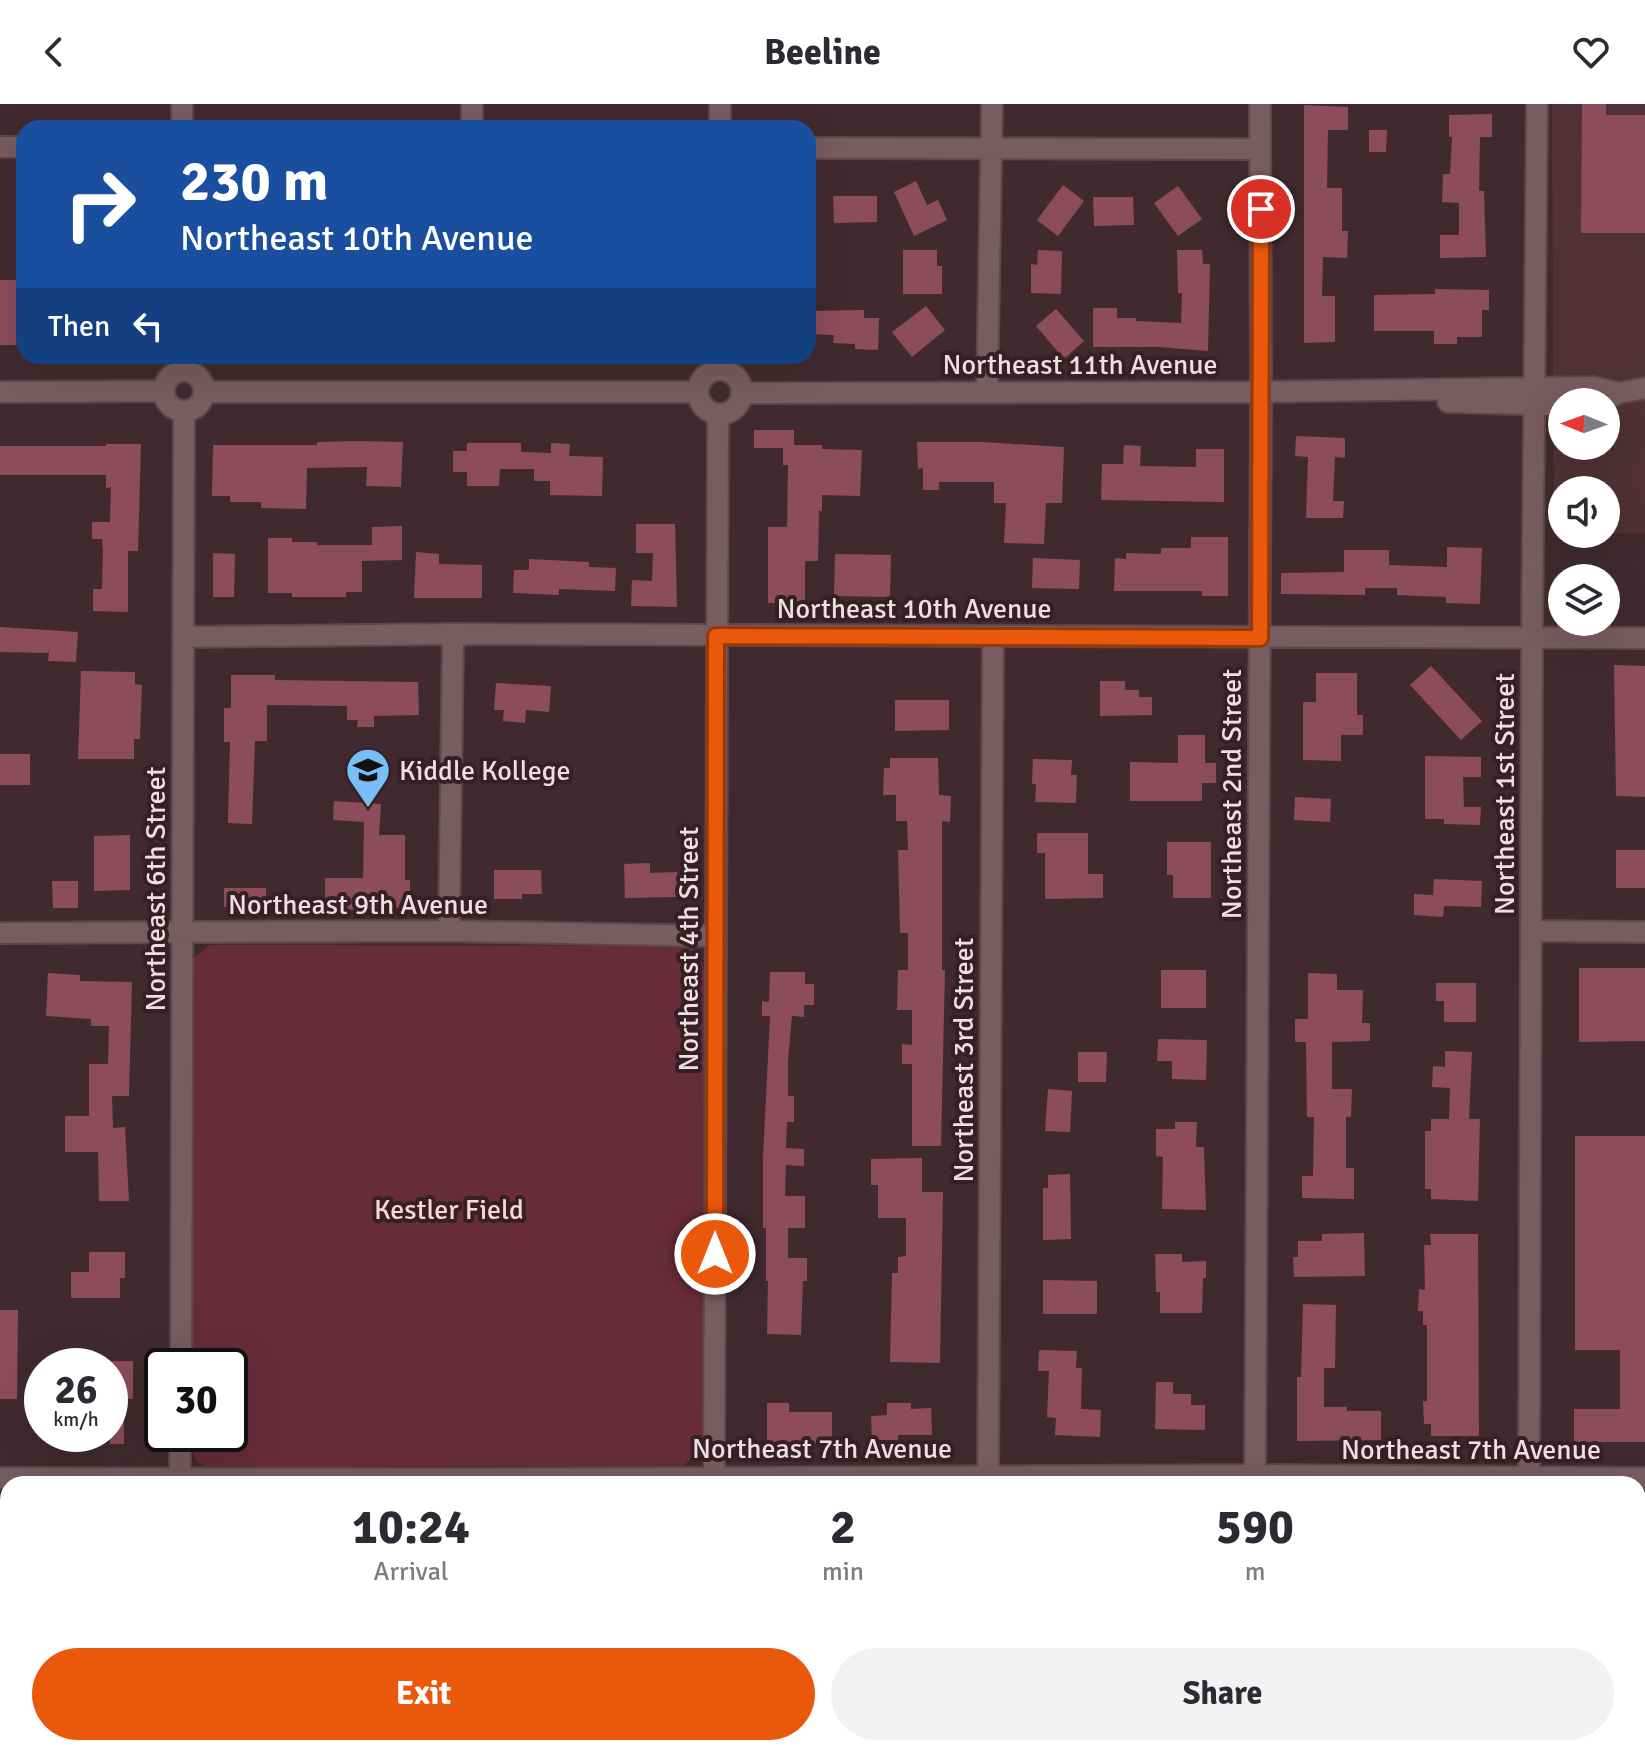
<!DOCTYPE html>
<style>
body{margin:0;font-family:Signika,sans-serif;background:#f2f2f3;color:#2b2b33;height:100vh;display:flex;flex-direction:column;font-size:30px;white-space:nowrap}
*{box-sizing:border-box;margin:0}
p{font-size:26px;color:#7c7c81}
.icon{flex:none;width:44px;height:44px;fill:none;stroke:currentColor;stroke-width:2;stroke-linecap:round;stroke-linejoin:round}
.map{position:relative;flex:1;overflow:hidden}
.details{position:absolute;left:0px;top:1372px;width:1646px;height:280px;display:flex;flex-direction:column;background:#fff;border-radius:24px 24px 0 0;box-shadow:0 8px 32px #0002}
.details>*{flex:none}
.hud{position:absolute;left:16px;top:16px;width:800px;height:244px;border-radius:24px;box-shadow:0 8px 32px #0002;background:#1a4fa0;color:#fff;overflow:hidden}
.needle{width:52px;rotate:271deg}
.fabs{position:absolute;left:1548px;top:284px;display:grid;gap:16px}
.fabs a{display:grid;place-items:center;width:72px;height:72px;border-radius:50%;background:#fff;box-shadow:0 8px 32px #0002;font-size:40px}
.speed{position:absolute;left:24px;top:1244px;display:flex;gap:16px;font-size:40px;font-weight:700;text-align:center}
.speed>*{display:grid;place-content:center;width:104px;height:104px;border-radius:50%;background:#fff;box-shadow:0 8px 32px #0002;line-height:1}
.speed small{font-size:20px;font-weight:400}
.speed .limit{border:4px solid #111;border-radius:12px;background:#fff;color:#111}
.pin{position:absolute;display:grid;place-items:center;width:68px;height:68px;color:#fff;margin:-34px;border:4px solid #fff;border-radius:50%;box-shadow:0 2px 8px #0007}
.me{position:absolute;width:88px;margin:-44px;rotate:0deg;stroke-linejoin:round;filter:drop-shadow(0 0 6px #0008)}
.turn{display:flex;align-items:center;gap:28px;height:168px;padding:0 32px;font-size:36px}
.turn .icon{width:104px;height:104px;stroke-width:2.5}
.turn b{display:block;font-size:56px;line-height:68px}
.then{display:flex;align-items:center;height:76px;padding:0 32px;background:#0003;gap:16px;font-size:30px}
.eta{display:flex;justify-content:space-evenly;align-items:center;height:136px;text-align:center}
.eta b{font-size:48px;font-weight:700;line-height:56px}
.action{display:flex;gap:16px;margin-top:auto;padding:16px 32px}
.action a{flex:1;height:92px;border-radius:48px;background:#ea580c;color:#fff;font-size:32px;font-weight:700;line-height:92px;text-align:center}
.action a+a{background:#f2f2f3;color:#2b2b33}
header{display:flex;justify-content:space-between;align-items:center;height:104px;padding:0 32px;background:#fff;font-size:36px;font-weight:700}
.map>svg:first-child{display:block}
.built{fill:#503138;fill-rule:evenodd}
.green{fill:#672c3c}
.building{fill:#8d4c5c}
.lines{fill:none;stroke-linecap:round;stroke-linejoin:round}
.minor-casing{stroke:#5b474c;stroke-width:24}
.minor{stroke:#775c61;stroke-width:20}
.route-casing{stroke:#983908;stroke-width:20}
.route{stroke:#ea580c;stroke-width:14}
.labels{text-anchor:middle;stroke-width:8;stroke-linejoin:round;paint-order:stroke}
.street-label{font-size:28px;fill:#efdfe2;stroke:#362025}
.poi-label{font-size:28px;fill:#efdfe2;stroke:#362025;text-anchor:start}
.park-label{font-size:28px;fill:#fdd4dc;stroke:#362025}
</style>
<header><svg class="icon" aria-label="back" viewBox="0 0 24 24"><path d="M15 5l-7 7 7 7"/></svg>Beeline<svg class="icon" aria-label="heart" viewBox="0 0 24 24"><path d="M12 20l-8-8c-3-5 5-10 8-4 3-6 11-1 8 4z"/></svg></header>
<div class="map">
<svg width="1645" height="1652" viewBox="0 0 1645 1652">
<rect width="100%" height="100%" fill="#412a2f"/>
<path class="built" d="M1552,0H1645V429H1606V386H1562V429H1554ZM1562,298H1606V342H1562Z"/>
<path class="green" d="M210,841L693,842L705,866V1318L700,1346L683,1362L210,1363L197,1358L190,1341V1330H230V1262H191L194,854Z"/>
<path class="building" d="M1582,0H1606V11H1645V129H1581Z
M1304,1L1348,3V26H1328L1327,84H1342V127H1348L1347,154L1323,153L1322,192H1335V238L1304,239Z
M1492,10V33H1480L1479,87H1484L1486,153L1440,154V131H1459V99L1442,98L1443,70H1450L1452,33H1449V11Z
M1369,26H1387L1386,48H1369Z
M916,77L927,101L938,96L947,116L914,132L894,88Z
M1063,81L1084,97L1058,132L1037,116Z
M1178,82L1202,115L1178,132L1154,99Z
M833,92H877V118L834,119Z
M1093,93H1133L1134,121L1094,122Z
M903,146H937V162H942V190H903Z
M1038,146L1062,147L1061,190L1031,189V160L1037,161Z
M1177,146H1202L1203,160H1210L1208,247L1159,243H1093V204H1117V214H1136V217L1181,219L1182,189H1178Z
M0,176H21V241H0Z
M1435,185L1489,186V206H1482V233H1457V240H1434V227H1374V191L1435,190Z
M926,202L945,226L912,253L892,228Z
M1056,205L1084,237L1064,255L1036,222Z
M864,206V214H879L878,246L855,245V240L833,239L834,231L808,230V207Z
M754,326H794V341H822V345L862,346L860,392L822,391V407H819L818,457H805V499H768V423H787L788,361H783V344H754Z
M1296,332L1345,334V354L1335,353L1333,397H1344L1343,414H1306L1308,353L1295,352Z
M357,337L403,338L401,383L366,382L367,363L307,364L306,405L261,404V398H230V392H212L213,341H317V338Z
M917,338H983L1064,343L1062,399H1046L1044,440L1004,439L1006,399H994V378H939V386H923V364L918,365Z
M467,339H521V348L551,349V339L570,340L569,352L603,353L602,392L550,391V377H534V365H500L499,382H467V368H453V347H467Z
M106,340H141L138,447H128V508L93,507V485H102L103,446L102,435H92V418H110L111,383L106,384V371H0V342H106Z
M1124,341L1141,342L1140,362L1196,363V345H1224V398L1101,396L1102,360H1123Z
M636,420H675L677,503L631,502L632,476L652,477L653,449H636Z
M402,422V456L362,457V488H346V493H292V489H268V434H292V438H317V441H372V423Z
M1191,433H1228V492H1202V487H1114L1115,454L1126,455V449L1161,450V444H1191Z
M1447,443L1482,444L1480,500L1446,499V493L1397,491V484H1365V491L1281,490V469L1344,468V446H1389V461L1447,463Z
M416,448L439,450V460L482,461V494H414Z
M213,449L235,450L234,493H213Z
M835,450L891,451L890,493L834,492Z
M1033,454L1080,456L1079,485L1032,484Z
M529,455L589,458V463L616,464L615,487L559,485V491L513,489L514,466H529Z
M0,523L78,528L76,558L48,557L49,549L0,548Z
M1614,561L1645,562V693L1616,692Z
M1431,562L1482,617L1461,636L1410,581Z
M81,567L135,568V580L142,581L140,635H134V655H78Z
M1316,569H1357V611H1363V631H1341V657L1303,656V598H1316Z
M231,571H275V576L418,578L419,611L374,612V623H357L358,616H347V602L267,601V637H255L252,720L228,719L230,638H224V604H231Z
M1100,577H1125V586H1139V593H1152V611L1100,612Z
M496,579L551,582L549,608L526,606L525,619L503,617L504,606H494Z
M895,596H949V626L895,627Z
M1178,631H1205V659H1216V679H1202V697H1130V658L1178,659Z
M0,650H30V681H0Z
M1425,652L1481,653V673H1463L1464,703H1481L1480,721L1444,720V715H1425Z
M890,654H938L939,691L951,692L950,718L942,717V866H945L941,1042H912V960H902V940L912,941V906H897L898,866H908V829H900L898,746H908L907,717H896V691H883L884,664H890Z
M1033,655L1072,656L1071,671H1077L1076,699L1035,698L1036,680H1032Z
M1295,693L1331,695L1330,718L1294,716Z
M334,697L381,700L379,731H405V776H410V803L325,807V774H363L364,718L333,716Z
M1037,729H1088V770H1103V794L1045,795V749H1037Z
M130,731V786L94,787V732Z
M1167,738H1211V794H1173V771H1167Z
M1616,746H1645V784H1616Z
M650,759V769L677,768L678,793L625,794L624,760Z
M494,766H541L542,790H522V795H494Z
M1434,775L1482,777L1481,803L1444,802L1443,813L1414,811V790L1433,791Z
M52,777H78V804H53Z
M224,784H266V802L224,803Z
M1579,864H1645V937L1579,938Z
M1161,866H1206V904H1161Z
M770,868H805V880H814V901H804V913L792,912L788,957V992H794V1018H787L786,1044L804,1045V1062L786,1061L785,1092H805V1124H788V1154H807V1177H803L801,1231L767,1230L768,1177H766V1124H763V1054L770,912H762V897L769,898Z
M48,869L80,871V877L132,878L129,992H112L113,1024L125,1023L129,1097H99L98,1048H65V1012H89V960H108L109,922H91V915L46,912Z
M1308,869L1337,870V886H1363L1362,919H1370V937L1332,938V985H1352L1351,1013H1346V1064H1354V1095L1302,1094V1072H1313L1314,1013H1307L1306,938H1295V915H1308Z
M1436,879H1476V918H1444V897H1436Z
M1158,935L1207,936L1206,976L1172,975V957H1157Z
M1445,947L1472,948L1469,1015H1480L1478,1097L1431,1095V1085H1425V1027H1431V1015H1449L1450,984L1432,983L1433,962L1445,963Z
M1078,948H1107L1106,978H1078Z
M1048,985L1072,987L1070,1028L1045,1027Z
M1175,1018H1197L1196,1043H1204L1206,1106L1162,1105L1163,1053L1156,1052V1025H1175Z
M1575,1032H1645V1338H1574V1305H1620V1246H1575Z
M922,1054V1088H943L940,1259L890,1258L892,1169H898V1153L906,1152V1114H878V1081H871V1055Z
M1070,1070L1071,1135L1043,1136V1084H1048V1071Z
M1364,1129L1365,1172L1294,1173L1293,1153H1298V1137H1322V1130Z
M1430,1130H1478L1479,1332H1431V1320H1424L1423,1297H1427V1221H1423V1207H1418L1419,1185L1425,1186L1424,1141H1431Z
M89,1148H125V1174H120V1194H71V1168H89Z
M1155,1150H1182V1158L1206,1157V1174H1203L1202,1209H1160V1188H1156Z
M1043,1176L1097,1177V1210H1043Z
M1303,1200L1336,1201L1335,1264H1324V1303H1347V1307H1381V1336L1297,1337V1273H1301Z
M0,1206H18L17,1295H0Z
M1039,1246L1077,1247L1076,1264H1082L1081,1305L1101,1306L1100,1333L1055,1331L1056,1314L1047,1313L1049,1267H1038Z
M110,1257H133V1295H124V1340H110Z
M1156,1278H1173V1290H1191V1301H1205V1326L1155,1325Z
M767,1299H789V1308H832V1340L767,1339Z
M887,1299H911V1305L931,1304L932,1331H898V1336H872L871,1312L887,1311Z"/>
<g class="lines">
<g class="minor-casing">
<path id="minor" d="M182,0V24
M472,0V24
M720,24V0
M0,43H24
M808,44L1260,45
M698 288a22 22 0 1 1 44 0a22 22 0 1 1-44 0Z
M164 287a20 20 0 1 1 40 0a20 20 0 1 1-40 0Z
M0,288L164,287
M205,288H698
M741,289L1261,288L1593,283L1619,289
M987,289L992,0
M1607,295L1619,289L1645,284
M1448,298L1562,301
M183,533L453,530L1645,534
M449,827L453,530
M1532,827L1645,828
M0,829L449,827L716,832
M181,1262L184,307
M0,1374L444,1375L1255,1371L1645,1374
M180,1380V1330
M714,1380L718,310
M988,1380L993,532
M1255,1380L1261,288L1260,0
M1529,1380L1532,534L1537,0
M445,1644V1652
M179,1652V1644
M713,1652V1644
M987,1652V1644
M1248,1652V1644
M1527,1652V1644"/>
</g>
<use href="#minor" class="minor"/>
</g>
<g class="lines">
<g class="route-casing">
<path id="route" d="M715,1150L716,532L1260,534L1261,105"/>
</g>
<use href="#route" class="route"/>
</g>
<defs>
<g id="school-pin" transform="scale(2.3)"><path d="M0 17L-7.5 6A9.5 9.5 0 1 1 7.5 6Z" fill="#78bff7" stroke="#362025"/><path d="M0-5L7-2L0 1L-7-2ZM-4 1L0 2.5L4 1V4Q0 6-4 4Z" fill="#111"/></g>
</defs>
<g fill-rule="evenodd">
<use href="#school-pin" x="368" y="666"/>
</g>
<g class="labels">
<g class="street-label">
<text x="1080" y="270">Northeast 11th Avenue</text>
<text x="914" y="514">Northeast 10th Avenue</text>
<text transform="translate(1231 690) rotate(-90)" y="10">Northeast 2nd Street</text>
<text transform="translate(1504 690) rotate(-90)" y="10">Northeast 1st Street</text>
<text transform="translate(155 785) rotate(-90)" y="10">Northeast 6th Street</text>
<text x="358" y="810">Northeast 9th Avenue</text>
<text transform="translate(688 845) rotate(-90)" y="10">Northeast 4th Street</text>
<text transform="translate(963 956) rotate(-90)" y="10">Northeast 3rd Street</text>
<text x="822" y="1354">Northeast 7th Avenue</text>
<text x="1471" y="1355">Northeast 7th Avenue</text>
</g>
<g class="poi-label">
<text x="399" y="676">Kiddle Kollege</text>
</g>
<g class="park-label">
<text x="449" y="1115">Kestler Field</text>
</g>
</g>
</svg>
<div class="fabs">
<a><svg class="needle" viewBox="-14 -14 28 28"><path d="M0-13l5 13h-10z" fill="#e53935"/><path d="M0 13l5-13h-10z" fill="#7c7c81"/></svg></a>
<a><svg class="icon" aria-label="sound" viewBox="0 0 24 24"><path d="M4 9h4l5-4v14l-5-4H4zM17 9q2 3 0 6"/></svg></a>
<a><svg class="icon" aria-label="layers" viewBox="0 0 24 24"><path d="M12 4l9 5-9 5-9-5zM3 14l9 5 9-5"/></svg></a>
</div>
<div class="speed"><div>26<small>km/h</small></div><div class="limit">30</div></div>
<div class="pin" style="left:1261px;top:105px;background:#d93025"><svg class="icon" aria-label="arrive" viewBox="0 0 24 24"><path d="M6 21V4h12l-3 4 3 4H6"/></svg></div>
<svg class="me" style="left:715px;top:1150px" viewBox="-20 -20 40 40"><circle r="17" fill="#ea580c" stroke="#fff" stroke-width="3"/><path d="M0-11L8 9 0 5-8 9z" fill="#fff"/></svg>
<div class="hud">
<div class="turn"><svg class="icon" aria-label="right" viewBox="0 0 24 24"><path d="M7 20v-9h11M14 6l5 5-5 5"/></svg><div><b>230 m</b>Northeast 10th Avenue</div></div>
<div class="then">Then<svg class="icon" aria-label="left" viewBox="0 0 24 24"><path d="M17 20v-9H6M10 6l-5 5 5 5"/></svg></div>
</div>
<section class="details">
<div class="eta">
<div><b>10:24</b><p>Arrival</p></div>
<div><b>2</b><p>min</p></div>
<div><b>590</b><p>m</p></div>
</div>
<div class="action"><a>Exit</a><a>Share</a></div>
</section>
</div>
